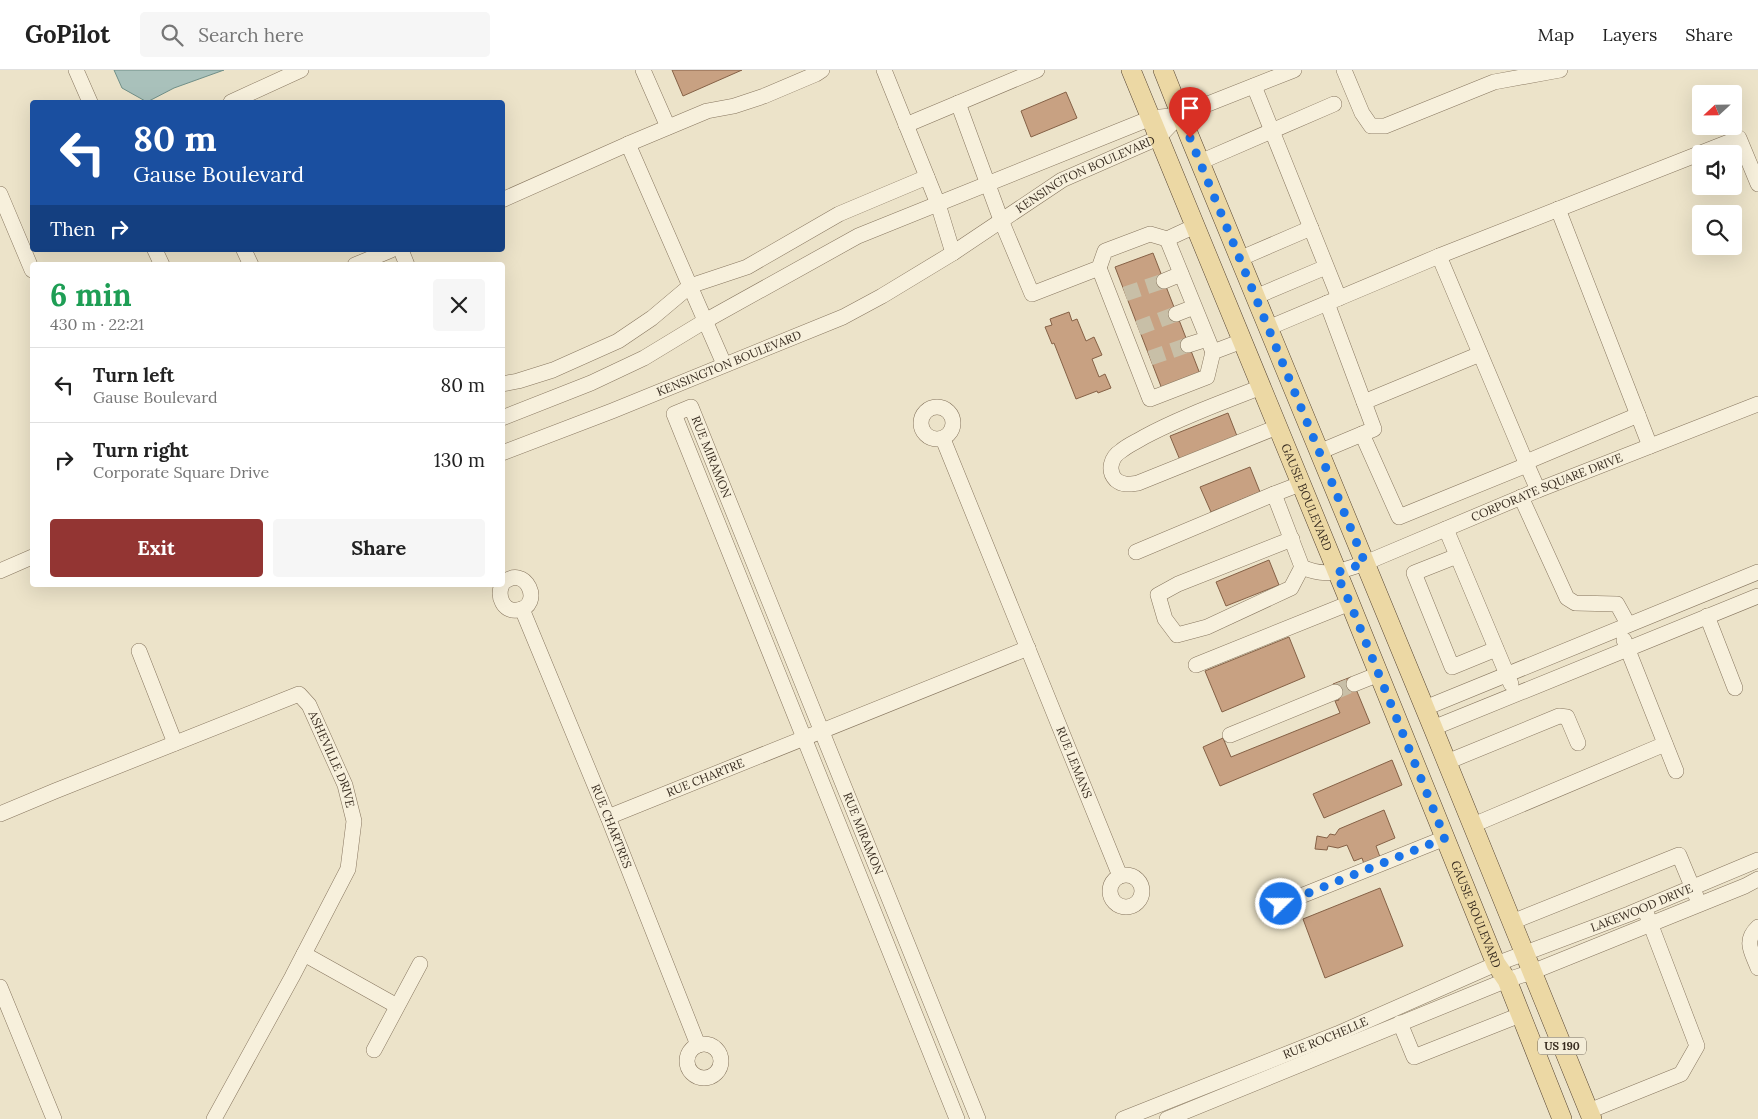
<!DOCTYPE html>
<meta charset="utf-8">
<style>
body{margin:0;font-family:Lora,serif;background:#f6f6f6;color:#222;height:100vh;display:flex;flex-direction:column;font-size:19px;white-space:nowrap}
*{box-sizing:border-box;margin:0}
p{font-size:16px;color:#767676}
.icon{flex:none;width:28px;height:28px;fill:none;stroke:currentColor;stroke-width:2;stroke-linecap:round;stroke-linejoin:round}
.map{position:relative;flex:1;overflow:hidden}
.details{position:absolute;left:30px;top:192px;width:475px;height:325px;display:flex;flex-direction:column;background:#fff;border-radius:5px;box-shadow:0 5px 20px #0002}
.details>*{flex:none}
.hud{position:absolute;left:30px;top:30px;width:475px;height:152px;border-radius:5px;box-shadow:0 5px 20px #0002;background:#1a4fa0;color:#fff;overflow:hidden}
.needle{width:32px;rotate:248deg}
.controls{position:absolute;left:1692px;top:15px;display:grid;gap:10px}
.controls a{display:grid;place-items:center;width:50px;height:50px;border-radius:5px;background:#fff;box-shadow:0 5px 20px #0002;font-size:25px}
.pin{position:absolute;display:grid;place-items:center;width:42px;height:42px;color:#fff;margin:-51px -21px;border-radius:50% 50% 50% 0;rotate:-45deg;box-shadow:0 0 5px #0007}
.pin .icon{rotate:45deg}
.me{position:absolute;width:55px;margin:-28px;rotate:68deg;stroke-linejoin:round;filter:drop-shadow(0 0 4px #0008)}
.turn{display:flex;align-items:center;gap:18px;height:105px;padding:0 20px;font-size:22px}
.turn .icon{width:65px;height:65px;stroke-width:2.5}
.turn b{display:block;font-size:35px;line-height:42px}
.then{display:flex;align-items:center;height:48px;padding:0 20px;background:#0003;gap:10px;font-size:19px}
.round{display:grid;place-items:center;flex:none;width:52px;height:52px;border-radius:5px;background:#f6f6f6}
.headline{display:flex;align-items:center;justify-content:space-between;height:85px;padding:0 20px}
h1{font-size:30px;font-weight:700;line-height:38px;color:#1e9e55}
.action{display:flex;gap:10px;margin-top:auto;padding:10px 20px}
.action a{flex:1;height:58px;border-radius:5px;background:#933533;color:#fff;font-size:20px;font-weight:700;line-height:58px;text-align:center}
.action a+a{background:#f6f6f6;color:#222}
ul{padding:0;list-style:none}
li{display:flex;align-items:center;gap:15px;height:75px;padding:0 20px;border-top:1px solid #e0e0e0}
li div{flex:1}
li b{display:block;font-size:19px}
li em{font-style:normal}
header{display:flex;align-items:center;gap:30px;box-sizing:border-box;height:70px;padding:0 25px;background:#fff;border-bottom:1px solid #e0e0e0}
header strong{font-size:24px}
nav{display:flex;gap:28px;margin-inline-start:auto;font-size:18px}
.search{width:350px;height:45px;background:#f6f6f6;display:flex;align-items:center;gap:12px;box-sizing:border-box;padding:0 18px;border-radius:5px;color:#767676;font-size:19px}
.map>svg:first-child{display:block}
.water{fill:#a9c1bb;stroke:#708f88}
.building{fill:#c8a182;stroke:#856146}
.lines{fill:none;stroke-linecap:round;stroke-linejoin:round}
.minor-tunnel{stroke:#c8bfa7;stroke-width:15;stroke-dasharray:15 8;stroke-linecap:butt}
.minor-casing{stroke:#87765f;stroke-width:16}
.major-casing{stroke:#564432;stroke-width:20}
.minor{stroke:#f7f0dc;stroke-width:15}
.major{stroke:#ecd8a4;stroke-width:19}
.route{stroke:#1a73e8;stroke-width:9;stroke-dasharray:0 16.2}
.labels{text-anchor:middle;stroke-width:4;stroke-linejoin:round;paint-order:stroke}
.shield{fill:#f4edd8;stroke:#716758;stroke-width:1}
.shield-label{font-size:11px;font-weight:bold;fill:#392d21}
.street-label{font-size:12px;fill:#392d21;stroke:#f4edd8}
</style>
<header>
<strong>GoPilot</strong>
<div class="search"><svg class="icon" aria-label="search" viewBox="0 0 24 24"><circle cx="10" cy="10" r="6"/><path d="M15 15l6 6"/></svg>Search here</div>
<nav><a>Map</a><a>Layers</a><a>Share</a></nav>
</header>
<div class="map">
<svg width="1758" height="1049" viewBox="0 0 1758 1049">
<rect width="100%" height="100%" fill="#ece3c9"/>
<path class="water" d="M114,0H224L174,18L147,32L122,18Z"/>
<path class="building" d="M672,0H742L683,26Z
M1066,22L1077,48L1031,67L1021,41Z
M1153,183L1200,304L1162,319L1115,197Z
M1069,242L1072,251L1077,249L1086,271L1094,267L1102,285L1092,289L1099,307L1105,304L1111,318L1098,323L1097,321L1076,329L1054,273L1052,274L1045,257L1052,255L1050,249Z
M1228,343L1237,366L1180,390L1170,366Z
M1250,397L1260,422L1211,442L1200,417Z
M1269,490L1279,515L1226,536L1216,512Z
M1289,567L1305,607L1222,642L1205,601Z
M1351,607L1370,653L1220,716L1203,677L1223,668L1231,687L1340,643L1335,631L1339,630L1333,614Z
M1392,690L1402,715L1324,748L1313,724Z
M1384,740L1395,768L1376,776L1380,787L1364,794L1362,788L1354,791L1347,775L1338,778L1328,776L1327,780L1315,779L1317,766L1327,768L1330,764L1335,765L1339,759Z
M1380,818L1403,876L1325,908L1303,849Z"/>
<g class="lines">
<path class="minor-tunnel" d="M1125,224L1164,211
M1138,258L1176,244
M1150,288L1188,275
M1335,622L1354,614"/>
<g class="minor-casing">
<g id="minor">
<path d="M76,0L90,32"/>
<path d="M643,0L668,57"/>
<path d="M884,0L938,134L953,183"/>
<path d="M1344,0L1362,43L1371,56H1385L1494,12L1560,0"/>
<path d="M1254,16L1339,228"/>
<path d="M231,32L301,0"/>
<path d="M958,33L1001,150L1032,224L1099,198L1105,181L1150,164L1167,169L1195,156"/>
<path d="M906,55L1037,0"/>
<path d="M628,74L707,41L734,36L764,26L816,4L822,0"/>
<path d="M1200,92L1334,34"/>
<path d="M0,124L32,200"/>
<path d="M502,130L628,74L724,294"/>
<path d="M1558,139L1650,376"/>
<path d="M1167,169L1213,282"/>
<path d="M155,180L162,195"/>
<path d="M244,180L251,195"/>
<path d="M401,180L407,195"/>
<path d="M1439,186L1527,395"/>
<path d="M1239,189L1311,158"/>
<path d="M355,195L391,180"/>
<path d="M1099,198L1150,329L1207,307L1213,282L1242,271"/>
<path d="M1164,211L1181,204"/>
<path d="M1255,227L1326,197"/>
<path d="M1176,244L1194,237"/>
<path d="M1268,258L1439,186L1739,68L1758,114"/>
<path d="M1188,275L1207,269"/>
<path d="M502,314L518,311L553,300L618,271L652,248L690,216L747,197L839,144L927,107"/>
<path d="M1261,317C1221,333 1181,347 1144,367C1136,372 1128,375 1121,381C1111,387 1107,401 1116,410C1123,416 1131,414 1138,413L1277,357"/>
<path d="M1364,332L1480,284"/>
<circle cx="937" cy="353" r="16"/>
<path d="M502,348L591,313L644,288L705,251L858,166L1151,48L1180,45L1294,0"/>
<path d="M1362,364L1399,447L1527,395L1538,420"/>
<path id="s1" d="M943,369L1120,806"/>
<path d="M1319,382L1374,359L1327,233"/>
<path id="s2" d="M502,383L612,341L843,247L882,226L953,183L1062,110L1158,68L1180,45"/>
<path d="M1526,392L1638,345"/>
<path d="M1274,424L1300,414"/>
<path d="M1521,427L1567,528L1575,533L1617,534L1628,554"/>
<path d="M1446,459L1511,614"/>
<path d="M1292,469L1178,514L1158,525L1165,549L1177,565L1207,557L1291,518L1302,497"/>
<path id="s3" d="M1136,482L1274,424L1302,497C1326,508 1341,501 1365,493L1538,420L1758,334"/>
<path d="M1457,486L1414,503L1452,597L1496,579"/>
<path d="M0,501L32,487"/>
<path d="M502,515C497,526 503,542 517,540C545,537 526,491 502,514"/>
<path id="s4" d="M522,539L608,747L698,975"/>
<path d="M1707,546L1735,618"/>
<path d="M1624,570L1676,701"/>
<path d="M139,581L175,673"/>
<path d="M1196,595L1350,533"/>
<path d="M1354,614L1379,604"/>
<path d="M1425,638L1758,502"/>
<path d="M1433,658L1758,526"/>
<path d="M1230,665L1335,622"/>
<path d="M1447,692L1559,646L1567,647L1578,673"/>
<path id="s5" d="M0,744L55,721L299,624L309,635L345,715L354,751L348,799L292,907L214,1049"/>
<path id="s6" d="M608,747L1028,578"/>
<path d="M1473,755L1665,674"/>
<circle cx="1126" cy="821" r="16"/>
<path d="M1281,834L1445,768"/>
<path d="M1512,852L1679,785L1696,826"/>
<path d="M1758,857C1743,871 1752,882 1758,898"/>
<path d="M304,884L397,936"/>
<path d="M0,917L54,1049"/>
<path d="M1400,953L1414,987L1520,945"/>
<circle cx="704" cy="991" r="17"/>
<path d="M374,980L420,894"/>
<path d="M1589,1041L1681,1004L1697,976L1647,845"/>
<path id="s7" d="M957,1049L674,344L691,337L978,1049"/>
<path id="s8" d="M1123,1049L1337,964L1496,894L1629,844L1758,790"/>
<path d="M1167,1049L1507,910L1532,902L1745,816L1758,809"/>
</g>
</g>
<g class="major-casing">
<g id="major">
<path id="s9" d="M1131,0L1350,533L1496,894L1507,910L1562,1049"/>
<path d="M1163,0L1190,68L1433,658L1592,1049"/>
</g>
</g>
<use href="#minor" class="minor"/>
<use href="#major" class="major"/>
</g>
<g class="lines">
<path class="route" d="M1190,68L1365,493L1336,503L1350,533L1445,768L1281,834"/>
</g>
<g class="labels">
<rect class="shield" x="1538" y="967.5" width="48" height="17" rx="4"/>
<g class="shield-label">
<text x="1562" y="980">US 190</text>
</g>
<g class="street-label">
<text dy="4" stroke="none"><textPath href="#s2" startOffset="649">KENSINGTON BOULEVARD</textPath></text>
<text dy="4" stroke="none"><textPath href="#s2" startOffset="244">KENSINGTON BOULEVARD</textPath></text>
<text dy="4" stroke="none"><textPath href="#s7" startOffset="832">RUE MIRAMON</textPath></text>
<text dy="4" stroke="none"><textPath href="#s3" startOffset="490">CORPORATE SQUARE DRIVE</textPath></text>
<text dy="4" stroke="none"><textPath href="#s9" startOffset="462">GAUSE BOULEVARD</textPath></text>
<text dy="4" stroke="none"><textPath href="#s5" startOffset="396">ASHEVILLE DRIVE</textPath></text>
<text dy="4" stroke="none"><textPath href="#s1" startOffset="349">RUE LEMANS</textPath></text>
<text dy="4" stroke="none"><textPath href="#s6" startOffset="105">RUE CHARTRE</textPath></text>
<text dy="4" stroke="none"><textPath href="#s4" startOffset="235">RUE CHARTRES</textPath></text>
<text dy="4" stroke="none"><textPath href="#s7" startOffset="1238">RUE MIRAMON</textPath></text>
<text dy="4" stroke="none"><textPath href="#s8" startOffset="560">LAKEWOOD DRIVE</textPath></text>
<text dy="4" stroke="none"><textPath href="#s9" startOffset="912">GAUSE BOULEVARD</textPath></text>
<text dy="4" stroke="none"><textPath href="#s8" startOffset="218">RUE ROCHELLE</textPath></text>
</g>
</g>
</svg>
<div class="controls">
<a><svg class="needle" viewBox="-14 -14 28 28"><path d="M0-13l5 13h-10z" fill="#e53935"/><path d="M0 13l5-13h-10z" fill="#767676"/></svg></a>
<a><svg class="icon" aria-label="sound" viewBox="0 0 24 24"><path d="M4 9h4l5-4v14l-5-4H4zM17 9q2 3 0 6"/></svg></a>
<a><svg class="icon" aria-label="search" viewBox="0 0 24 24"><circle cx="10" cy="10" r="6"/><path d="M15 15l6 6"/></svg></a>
</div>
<div class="pin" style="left:1190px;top:68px;background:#d93025"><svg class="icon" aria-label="arrive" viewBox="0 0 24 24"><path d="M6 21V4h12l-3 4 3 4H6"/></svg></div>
<svg class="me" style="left:1281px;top:834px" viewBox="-20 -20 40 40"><circle r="17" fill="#1a73e8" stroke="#fff" stroke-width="3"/><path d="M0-11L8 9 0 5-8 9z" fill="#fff"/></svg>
<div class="hud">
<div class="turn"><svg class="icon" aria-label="left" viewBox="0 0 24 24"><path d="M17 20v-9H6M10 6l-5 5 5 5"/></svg><div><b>80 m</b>Gause Boulevard</div></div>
<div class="then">Then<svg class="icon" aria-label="right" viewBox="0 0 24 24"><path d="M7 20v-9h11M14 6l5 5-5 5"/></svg></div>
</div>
<section class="details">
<div class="headline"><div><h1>6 min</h1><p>430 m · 22:21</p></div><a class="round"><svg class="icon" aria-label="close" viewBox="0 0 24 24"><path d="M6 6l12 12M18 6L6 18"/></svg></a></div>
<ul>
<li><svg class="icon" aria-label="left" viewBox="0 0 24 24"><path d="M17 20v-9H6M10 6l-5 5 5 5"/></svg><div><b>Turn left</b><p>Gause Boulevard</p></div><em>80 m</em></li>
<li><svg class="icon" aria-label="right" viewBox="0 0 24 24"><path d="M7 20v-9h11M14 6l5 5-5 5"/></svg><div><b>Turn right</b><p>Corporate Square Drive</p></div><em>130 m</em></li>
</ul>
<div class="action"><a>Exit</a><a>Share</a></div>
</section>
</div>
